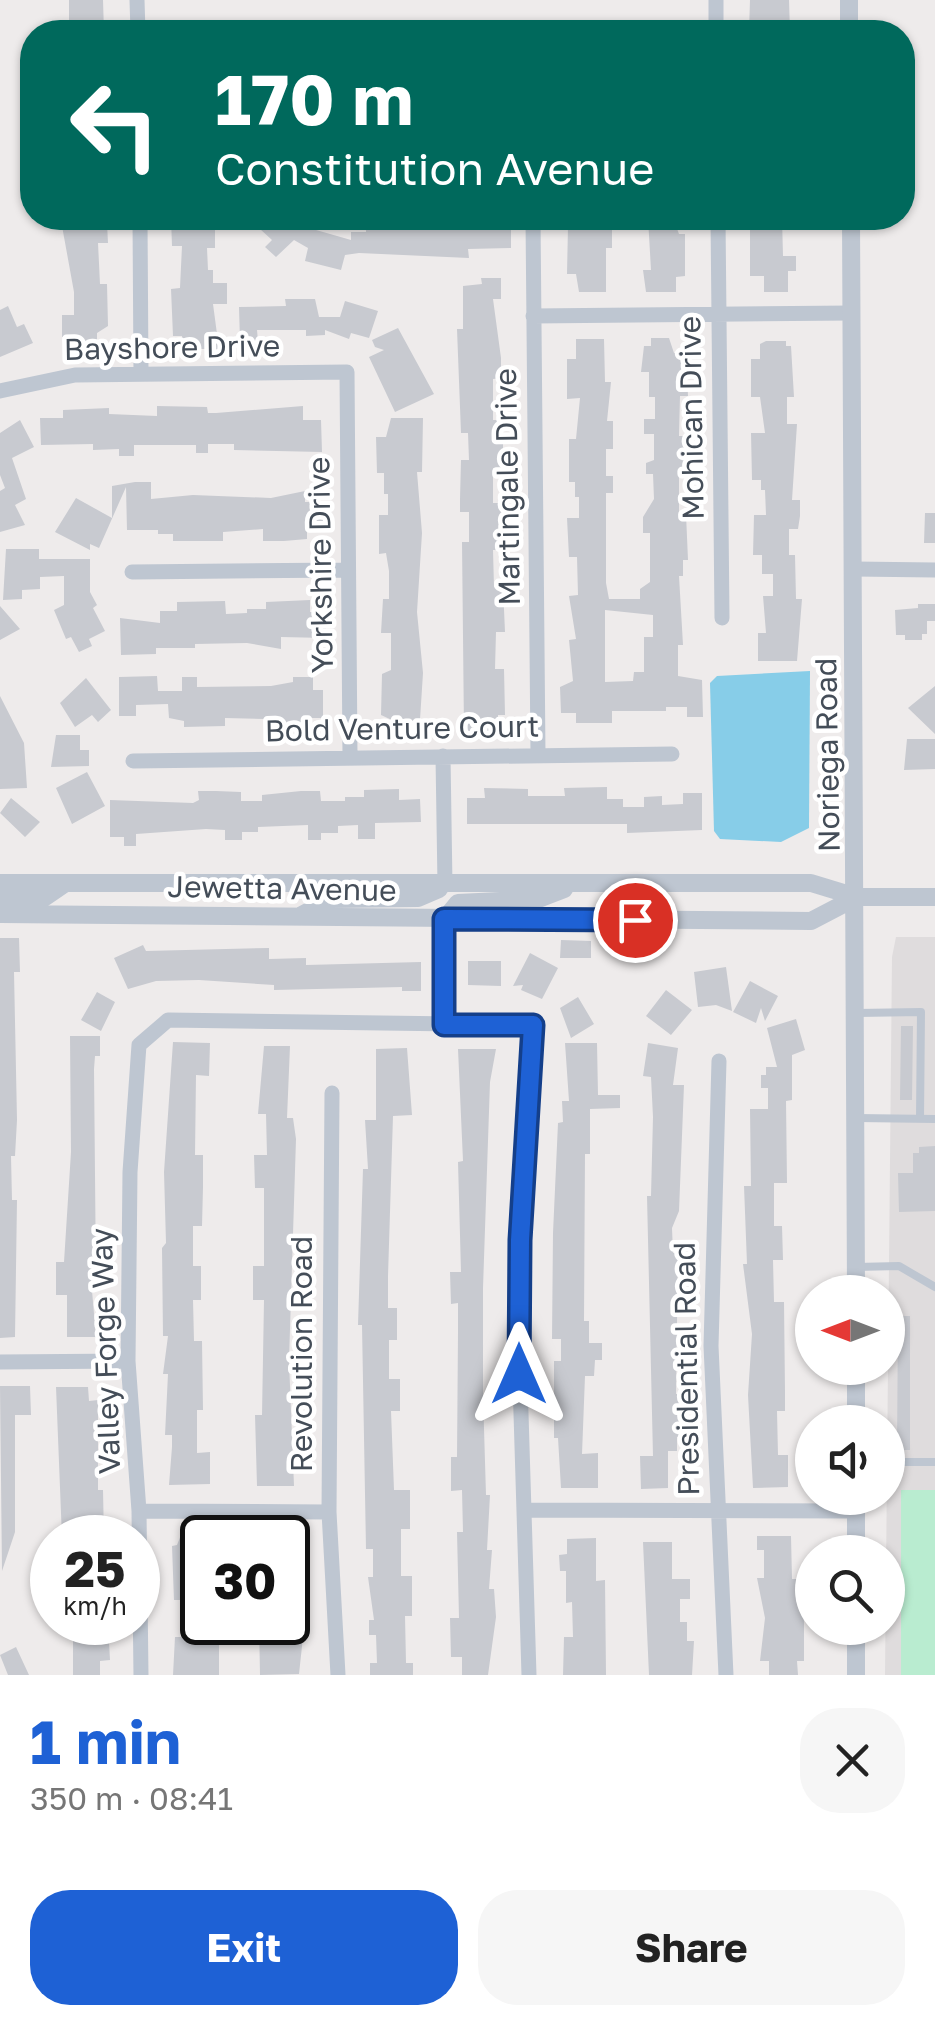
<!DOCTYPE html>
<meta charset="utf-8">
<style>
body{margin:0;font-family:"Golos Text",sans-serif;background:#f6f6f6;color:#222;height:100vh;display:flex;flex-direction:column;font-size:38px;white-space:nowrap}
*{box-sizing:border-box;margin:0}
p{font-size:32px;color:#767676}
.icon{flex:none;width:55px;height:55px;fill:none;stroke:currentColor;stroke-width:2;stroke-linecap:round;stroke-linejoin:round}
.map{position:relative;height:1675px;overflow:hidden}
.side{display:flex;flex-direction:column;background:#fff;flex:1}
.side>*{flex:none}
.top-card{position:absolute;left:20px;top:20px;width:895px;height:210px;border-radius:40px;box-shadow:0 2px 8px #0004;background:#00695c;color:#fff;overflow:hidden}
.needle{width:65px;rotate:270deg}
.controls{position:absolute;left:795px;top:1275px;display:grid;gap:20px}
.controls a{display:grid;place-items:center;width:110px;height:110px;border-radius:50%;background:#fff;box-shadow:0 2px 8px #0004;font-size:50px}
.speed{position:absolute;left:30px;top:1515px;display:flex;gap:20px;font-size:50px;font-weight:700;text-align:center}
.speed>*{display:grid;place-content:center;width:130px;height:130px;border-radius:50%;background:#fff;box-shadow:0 2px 8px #0004;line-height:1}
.speed small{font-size:25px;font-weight:400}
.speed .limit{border:5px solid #111;border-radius:15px;background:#fff;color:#111}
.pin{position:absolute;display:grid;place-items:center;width:85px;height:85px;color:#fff;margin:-42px;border:5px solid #fff;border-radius:50%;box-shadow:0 2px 10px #0007}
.me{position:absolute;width:110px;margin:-55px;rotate:0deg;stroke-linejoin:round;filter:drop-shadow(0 0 8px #0008)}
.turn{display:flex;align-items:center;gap:35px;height:210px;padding:0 30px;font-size:45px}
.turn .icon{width:130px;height:130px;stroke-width:2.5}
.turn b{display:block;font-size:70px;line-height:85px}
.round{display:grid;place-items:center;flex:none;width:105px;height:105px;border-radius:40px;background:#f6f6f6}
.overview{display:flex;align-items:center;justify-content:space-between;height:170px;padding:0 30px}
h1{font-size:60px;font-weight:700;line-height:75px;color:#1e61d5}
.action{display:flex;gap:20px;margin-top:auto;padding:20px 30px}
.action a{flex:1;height:115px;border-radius:40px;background:#1e61d5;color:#fff;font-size:40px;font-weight:700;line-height:115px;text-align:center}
.action a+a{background:#f6f6f6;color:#222}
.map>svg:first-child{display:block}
.education{fill:#dfdcdd}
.green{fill:#b9ecd0}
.water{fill:#87cde8}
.building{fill:#c8cad0;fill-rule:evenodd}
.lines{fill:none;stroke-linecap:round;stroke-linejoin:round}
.service{stroke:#bec6d1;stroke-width:8}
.minor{stroke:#bec6d1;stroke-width:15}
.tertiary{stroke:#bec6d1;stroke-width:18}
.route-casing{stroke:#143f8a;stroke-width:25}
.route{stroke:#1e61d5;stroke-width:18}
.labels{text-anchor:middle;stroke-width:9;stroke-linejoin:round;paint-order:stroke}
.street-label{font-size:30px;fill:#444d58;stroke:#fff}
</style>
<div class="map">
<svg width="935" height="1675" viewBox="0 0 935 1675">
<rect width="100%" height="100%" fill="#eeebeb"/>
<path class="education" d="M896,937H935V1675H885L892,957Z"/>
<path class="green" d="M901,1490H935V1675H901Z"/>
<path class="water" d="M810,671L809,828L781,842L720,839L714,831L710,683L717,676Z"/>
<path class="building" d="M69,0H103L104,32H69Z
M750,0H789L790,32H749Z
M171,218H191V228H215V248H207L208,270H213V283H227V304H213L219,349H191L183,346L182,336H173L171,289L180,288L182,246H172Z
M269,218H294L302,226L351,240V232H366V218H413V229H446L445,218H491L495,224H511V248L468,249L469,258L359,253L345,255L341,270L305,261L308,248L294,240L276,257L265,247L272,240L260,229Z
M580,218H612V248H606V292H579L576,274H567L568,226H580Z
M648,218H673L679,234H685V276L676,277V292H646L643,270H651Z
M758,218H782L783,256H796V271H788V292H764V276H750V227H759Z
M107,223L108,243H98L100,284H107L108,326L97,333V347L68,348V337H62V315H74V292L62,226Z
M481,278H501V299H493L501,358V378L493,379V420H503V468H493V503H504L503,550H493L494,587H503L505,632H496L495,669H504L505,715H498V725H492V731H464L462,542H469V512H460V499L461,460H469L468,433H461L457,329H463V286L482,284Z
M285,299H315L319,317H340L345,301L378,311L369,338L351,333L349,339L325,330V335L306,336V330H257L258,341H240L239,307L286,306Z
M8,306L17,327L24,324L33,343L0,357V310Z
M398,328L434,394L395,412L369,357L384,350L375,347L372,340Z
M651,338H669L674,353H686L688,396H680L679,436H687V475H679V514H686L688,560H683V576H679L683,645H678V676L702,680L703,717H687V707H666V711H612V723H576V713H561L560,687L573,681L569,640L576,639L569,596L578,595L577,557H569L567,518H579V497H575V482H569V439H576L580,398L567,399V359H576V339H604L605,382H611L607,421H613V449H606V476H613V493H606V583L609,599H640V589L650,582V533H643V517L654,499L653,474H646V463L654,460V434H644V419H655V397H649V372H641L644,346H651ZM605,610L653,615V637H644V672H634L633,681L605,682Z
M766,341H786V346H791L794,397H787V424H797L792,500H800V516L798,529H789V555H795L796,599H802L797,661H758V633H766L763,596H773V574H762V555H753L754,515H766L765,490H761V480H752L751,433H765L760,397H751V359H760V344Z
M157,406L207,407L208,413H216L303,406V420H321L322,452L234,450V444H208V453H196V445H134V456H119V449L93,450V444L41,445L40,418H63V410L109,408V414L157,416Z
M391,418H423L422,472H417L422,533L417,612L423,673L419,735H394V721L381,715L382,674L391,670V633H381L383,599H389V571L386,553L379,554V515H388V494H384V473H377L376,437H386Z
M20,420L34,447L12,458L26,499L15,505L25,525L0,532V491L5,488L0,475V433Z
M135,482H151V499L193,495L271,498L305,491V502H323V529L307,530V539L284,541H263V529L223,532V541H173V534H158V530H127L126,487L99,548L90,544V550L55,532L76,498L112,518V486Z
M925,513H935V543H924Z
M6,549H39V559H90V592L97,605L93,608L105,631L89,639L92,646L79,652L71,637L66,639L54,610L64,605V576L40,577V589L22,590V599L3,600Z
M310,600V612H326V638L281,637V649L247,643L195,644V648H156V654L121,655L120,618L160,623V611H177V602L225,601L226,614L247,613V609H266V602Z
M918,604H935V621H927V634H922V640H905V635H896L895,610L918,608Z
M0,606L20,629L0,640Z
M157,676L158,691H182V677H197V687L271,686L293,682V677H313V690H323V718H308V725L265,726V719L225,718V726L184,727V721L169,718L168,704L136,705V716H119V677Z
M86,678L111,710L98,722L92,715L75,727L60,703Z
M935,686V734L908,708Z
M0,696L24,743L27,788L0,789Z
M56,735H80V750H89V766L51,767Z
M907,739H935V769L904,770Z
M87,772L105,806L72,824L56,788Z
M607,787V799H623V807H644V797L662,796V805L683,804V793H702V830L627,833V824H467V798H485L484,788L528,789V796H565L564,788Z
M399,789V800L420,799L421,822L375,823V839H358V825L338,826V833H321V840H308V825L258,827V832H242V840H225V830L206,829L136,834V846H124V837H110V800L193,803L199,800L198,791H216L241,792V801H262V795L301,791H320L321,801H345V797H364V790Z
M11,798L40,822L25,837L0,813Z
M0,938H19L20,972H14L17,1120L15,1156H11L12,1200H17L15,1337L0,1338Z
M561,940L591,941V958H560Z
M143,945L146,951L269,948V959L306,958V965L421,962V991H402V987L274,990V985L199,980L156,981L128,989L114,958Z
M530,953L558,968L542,999L521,990L523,985L513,986Z
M468,961H501V986L468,985Z
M726,967L732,1011L716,1005L698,1007L694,972Z
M750,981L778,996L765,1021L761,1008L756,1023L733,1012Z
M666,990L692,1010L671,1035L646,1016Z
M97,992L115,1002L101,1031L81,1020Z
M578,997L594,1024L571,1038L560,1008Z
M796,1019L805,1050L792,1055V1100L786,1101L787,1183H774V1226H782L783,1260H773L774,1302H784L785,1392V1411H777L778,1455H788V1487L753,1488L748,1395L752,1334L743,1264H747L744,1186H751L750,1109H768V1088H761V1075H766V1067H777L767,1028Z
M901,1026H913L912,1100H900Z
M70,1036H100V1056H95L94,1069L96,1279H91L96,1337H67V1295H56V1262H64L71,1152Z
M173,1042L210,1043L209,1076L196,1075L195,1155H203V1187L202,1226H193V1266H201V1300H193L194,1341H202L203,1410H197V1453L210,1452V1484L169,1485L172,1447V1435H165L168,1374H163L168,1336H163L162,1248L166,1243L164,1172Z
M565,1043H597L598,1095H620V1108L590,1109V1154H585L584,1321H589V1343H602V1360H595L594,1376H585L582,1454L598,1453V1488H561L558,1438H554V1361H561V1339H552L553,1233L558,1123L563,1122L562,1101H569Z
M648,1043L678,1048L673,1085H684L679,1211L672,1228L673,1253H678L676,1394H680L681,1437H677V1451H668V1488L641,1489L640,1456H653L647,1196H651L653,1117L651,1077L643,1076Z
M264,1046H290L287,1118H293L296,1139L289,1361L294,1486H257L255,1415H262L264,1300H253V1266H264V1188H255L254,1155H267L266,1114H258Z
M407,1048L412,1115L393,1116L388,1276V1308H397V1340H389V1379H400V1411H391L394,1490H410V1529H401V1576H412V1616H405L406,1663H413V1675H370V1663H377L376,1635H369V1620H374L368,1577H373V1549H366L362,1325H358L363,1169H368L365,1120H376V1049Z
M458,1049H496L490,1082L483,1288V1395L486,1495H490L487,1550H492L489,1589H494L496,1617L488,1675H462V1657H451L450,1618H459L457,1532H463L462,1490L451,1491V1457H457L458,1332V1303L451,1304L450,1272H461L458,1162L463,1161Z
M935,1146V1211L899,1212L898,1173H913V1153H919V1147Z
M898,1316H910V1450H897Z
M0,1386H30L31,1415H15V1532L2,1571Z
M56,1387H88L89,1401L98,1400V1490H103L104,1538H62Z
M181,1535H202V1622H219V1675H173L175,1637H181V1600H174L172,1546L177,1545Z
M757,1536H791L792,1579H800L804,1622V1661H797L798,1675H769V1661H760L765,1618L757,1578H764V1550H757Z
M596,1538V1581L605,1580L606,1675H563L564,1637H573L572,1602L566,1603V1571H560L559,1555L567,1554V1539Z
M643,1542H672V1579H690V1599H680V1622H687V1641H694L692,1675H649Z
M73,1622L108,1624L110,1660L100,1661V1675H73Z
M259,1622H297L300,1637H303L299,1674L260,1675Z
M16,1647L29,1675H8L0,1655Z"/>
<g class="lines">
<path class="service" d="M857,1013L921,1012L920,1119
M857,1118L935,1119
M856,1267L899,1266L935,1287
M888,1462H935"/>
<path class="minor" d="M137,0L138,32
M716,0V32
M140,218L141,374
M533,218L538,755
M718,218L722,618
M533,316L852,313
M0,391L75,375L347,372L350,757
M854,569L935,570
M132,572L348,570
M443,756L445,885
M133,761L672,754
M444,1025L445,919
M719,1061L711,1346L726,1675
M332,1093L329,1512L338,1675
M0,1362L128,1361
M524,1510L856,1511
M139,1511L329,1512
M141,1675L139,1511L128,1361L130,1172L139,1045L168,1020L533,1025L520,1240L519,1348L529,1675"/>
<path class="tertiary" d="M849,0V32
M851,218L856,1292
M0,883H811L857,897H935
M0,897H45L64,884
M0,914L811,921L857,897
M302,915L332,899L418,898L439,889
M445,919L458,903L538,899L564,889
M856,1422V1368
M856,1498V1552
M856,1628V1675"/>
</g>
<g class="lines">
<g class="route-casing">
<path id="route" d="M519,1374L520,1240L533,1025H444V919L635,920"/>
</g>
<use href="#route" class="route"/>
</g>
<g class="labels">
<g class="street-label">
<text transform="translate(172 348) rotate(-1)" y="10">Bayshore Drive</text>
<text transform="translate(692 418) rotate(-91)" y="10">Mohican Drive</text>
<text transform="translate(508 487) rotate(-91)" y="10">Martingale Drive</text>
<text transform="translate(321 565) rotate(-91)" y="10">Yorkshire Drive</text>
<text transform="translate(402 729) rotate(-1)" y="10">Bold Venture Court</text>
<text transform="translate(828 755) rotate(-91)" y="10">Noriega Road</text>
<text transform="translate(282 889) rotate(1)" y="10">Jewetta Avenue</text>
<text transform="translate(106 1351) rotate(-92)" y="10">Valley Forge Way</text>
<text transform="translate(302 1354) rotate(-90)" y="10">Revolution Road</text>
<text transform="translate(687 1369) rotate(-91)" y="10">Presidential Road</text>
</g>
</g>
</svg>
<div class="controls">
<a><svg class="needle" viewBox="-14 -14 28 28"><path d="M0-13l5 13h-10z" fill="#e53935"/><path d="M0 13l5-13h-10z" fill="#767676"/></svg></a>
<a><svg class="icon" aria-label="sound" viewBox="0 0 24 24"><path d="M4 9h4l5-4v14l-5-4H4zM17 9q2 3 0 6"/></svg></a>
<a><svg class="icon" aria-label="search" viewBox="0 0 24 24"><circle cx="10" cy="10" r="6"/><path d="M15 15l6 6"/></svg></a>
</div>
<div class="speed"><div>25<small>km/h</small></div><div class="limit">30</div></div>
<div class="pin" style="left:635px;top:920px;background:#d93025"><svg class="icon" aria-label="arrive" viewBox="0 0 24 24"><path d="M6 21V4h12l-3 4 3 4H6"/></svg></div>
<svg class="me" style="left:519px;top:1374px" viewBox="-20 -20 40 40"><path d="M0-17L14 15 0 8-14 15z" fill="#1e61d5" stroke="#fff" stroke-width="4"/></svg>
<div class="top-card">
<div class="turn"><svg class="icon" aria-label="left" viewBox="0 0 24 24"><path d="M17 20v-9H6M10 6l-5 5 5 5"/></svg><div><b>170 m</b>Constitution Avenue</div></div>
</div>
</div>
<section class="side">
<div class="overview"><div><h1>1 min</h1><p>350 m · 08:41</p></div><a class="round"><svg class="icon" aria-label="close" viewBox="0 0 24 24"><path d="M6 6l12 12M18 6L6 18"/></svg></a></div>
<div class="action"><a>Exit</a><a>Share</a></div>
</section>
